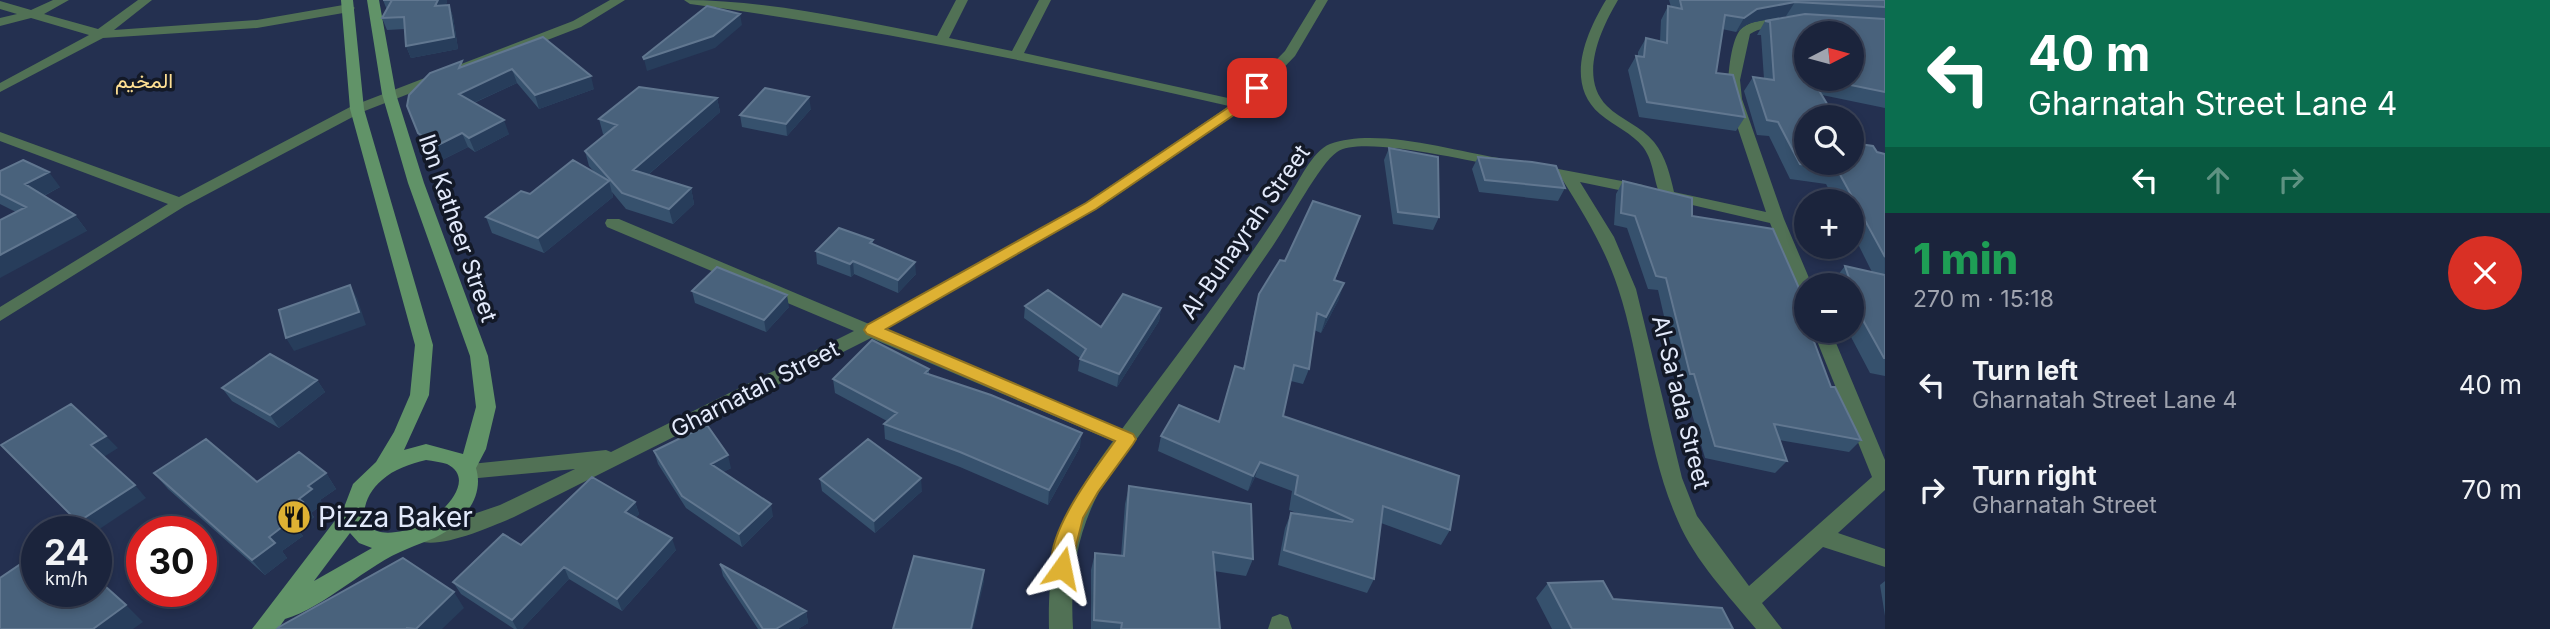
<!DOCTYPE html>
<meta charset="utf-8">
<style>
body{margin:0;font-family:Inter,Vazirmatn,sans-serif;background:#242c43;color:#f1f3f6;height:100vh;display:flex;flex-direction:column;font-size:26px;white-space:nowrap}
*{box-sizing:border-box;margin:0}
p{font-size:23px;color:#a0a4af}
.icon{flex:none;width:38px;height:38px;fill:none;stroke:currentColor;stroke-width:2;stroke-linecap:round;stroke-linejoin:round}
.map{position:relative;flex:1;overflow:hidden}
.details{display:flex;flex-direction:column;background:#1b243c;width:665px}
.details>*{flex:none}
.hud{background:#0b6e4f;color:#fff;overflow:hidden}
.needle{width:46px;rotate:84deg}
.controls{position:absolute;left:1794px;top:21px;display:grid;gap:14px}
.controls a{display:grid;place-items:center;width:70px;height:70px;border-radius:50%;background:#1b243c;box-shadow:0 4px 10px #0003,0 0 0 2px #394156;font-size:35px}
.speed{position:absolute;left:21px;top:516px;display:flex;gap:14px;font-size:35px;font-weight:700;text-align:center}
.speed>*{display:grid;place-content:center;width:91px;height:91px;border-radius:50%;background:#1b243c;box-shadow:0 4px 10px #0003,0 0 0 2px #394156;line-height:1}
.speed small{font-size:18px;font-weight:400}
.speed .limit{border:10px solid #d22;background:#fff;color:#111}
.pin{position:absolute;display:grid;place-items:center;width:60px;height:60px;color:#fff;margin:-30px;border-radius:14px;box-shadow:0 4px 10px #0006}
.me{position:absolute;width:77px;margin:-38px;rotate:12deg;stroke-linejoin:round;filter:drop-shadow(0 0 5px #0008)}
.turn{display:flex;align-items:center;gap:24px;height:147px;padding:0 28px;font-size:32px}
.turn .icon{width:91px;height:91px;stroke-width:2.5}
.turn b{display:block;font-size:49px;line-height:60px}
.lanes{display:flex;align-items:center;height:66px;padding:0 28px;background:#0003;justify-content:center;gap:35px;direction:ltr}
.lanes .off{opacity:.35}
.round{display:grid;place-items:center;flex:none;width:74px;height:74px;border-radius:37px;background:#242c43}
.headline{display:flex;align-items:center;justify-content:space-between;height:119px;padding:0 28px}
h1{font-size:42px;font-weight:800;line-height:52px;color:#1e9e55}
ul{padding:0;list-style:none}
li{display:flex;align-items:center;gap:21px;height:105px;padding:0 28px}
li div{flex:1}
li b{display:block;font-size:26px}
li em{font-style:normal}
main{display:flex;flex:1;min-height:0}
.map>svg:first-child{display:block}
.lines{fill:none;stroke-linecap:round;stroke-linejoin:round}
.street{fill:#517155;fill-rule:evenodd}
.secondary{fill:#619368;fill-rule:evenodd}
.wall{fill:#36516d;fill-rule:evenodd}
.shaded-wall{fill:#273d5b}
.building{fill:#49627c;stroke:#617790;stroke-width:2}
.route{fill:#deb133;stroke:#907321;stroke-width:2}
.labels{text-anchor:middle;stroke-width:7;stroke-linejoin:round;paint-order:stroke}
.far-neighbourhood-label{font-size:21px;fill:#ffe094;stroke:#131927}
.street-label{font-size:23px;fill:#e3eafb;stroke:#131927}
.near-poi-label{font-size:28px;fill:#e3eafb;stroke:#131927;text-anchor:start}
</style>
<main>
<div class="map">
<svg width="1885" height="629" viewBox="0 0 1885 629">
<rect width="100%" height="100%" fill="#243050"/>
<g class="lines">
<path class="street" d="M53,0H69L44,14L98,29L138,0H152L114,30L257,20L349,4L355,8L349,12L257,28L103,38L0,92V83L89,35L31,18L0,26V18L17,14L0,9V1L31,10Z
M610,0H625L581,27L362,112L185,206L0,321V307L168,204L0,141V132L179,197L352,106L573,21Z
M684,0C768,0 855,20 937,36L956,0H968L949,38L1012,51L1039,0H1051L1024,53L1237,100L1285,51L1316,0H1328L1295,56L1245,108L1097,209L885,330L1122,429C1178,353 1237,278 1288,198C1298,183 1312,151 1330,144C1375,127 1451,150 1499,158L1506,162L1499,166C1467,161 1361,135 1337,152C1320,163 1288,224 1274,244C1217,328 1157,410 1099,492C1076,536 1070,579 1073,629H1049C1047,547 1065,507 1113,441L871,338L514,517C492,526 442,549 419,541L416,535L419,529L462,518L500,505L575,469L468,479L461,477L458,471L461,465L606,450L611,452L854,331L607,227L605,223L607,219H619L869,324L1085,203L1229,106C1050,65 872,28 690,4Z
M1606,0H1618C1601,29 1578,77 1607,106C1621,120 1641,126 1654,142C1666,157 1670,175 1674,192L1766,212L1728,99C1727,83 1730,40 1741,29C1747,23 1758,21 1767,19C1776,18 1786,18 1793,23C1781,31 1764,24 1750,34L1740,80L1742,99L1784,219L1812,285H1806V297L1797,291L1770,223L1662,198C1653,183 1655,163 1643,147C1632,133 1614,126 1600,114C1564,83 1586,33 1606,0Z
M1537,165L1643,185L1651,190L1643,195L1580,182L1614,237L1636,289L1682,478L1697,516L1749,586L1872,477L1813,331H1831L1885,460V490L1838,533L1885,549V567L1823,547L1762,603L1782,629H1756C1729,596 1695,561 1678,521C1645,447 1643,364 1618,288C1605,248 1584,214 1562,179L1532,172L1530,169Z
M1280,614L1288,617L1292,629H1268L1272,617Z"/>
<path class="secondary" d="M341,0H353L364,109L433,345L429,395L404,450L426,444L463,454L476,407L470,356L408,183L382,94L367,0H379L396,94L424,183L488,356L496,407L486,449L476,468C482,488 474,506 459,521C445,536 426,541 407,549C368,564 324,608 285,619L278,629H252L343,510L353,484L376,462L394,432L410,395L415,345L350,109ZM426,460C433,461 441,462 447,464C477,479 443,513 427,522C417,528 406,531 396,532C355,538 358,500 382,480C394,469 410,464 426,460ZM350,533L359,543L372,548L314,581Z"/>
</g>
<path class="wall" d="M383,0L447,2L445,6L449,5L453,17L458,49L411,58L406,46L405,29L387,30L382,18L387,10Z
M1669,0H1885V108L1822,95L1806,163L1877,152L1885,154V376L1870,373L1851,337L1849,331H1852V285H1834L1833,281L1845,266L1872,272L1852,232V201H1835L1826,184L1790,179L1769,136L1757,135L1744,91L1753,77L1764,79L1761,35H1757L1765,21L1795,16H1786L1749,23L1736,32L1722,29L1716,73L1745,117L1736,131L1639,117L1628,70L1636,56H1638V52L1646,38L1660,41L1661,20L1668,6L1671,7ZM1852,33V79H1806Z
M543,37L594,89L539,109L517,83L474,103L509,134L475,152L468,147L442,160L424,147L407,106L464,66Z
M717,98L720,112L648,175L691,188L694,204L673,224L626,209L612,192L613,197L544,253L492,233L486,217L530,194L596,174L589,166L585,151L605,135L603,134L599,119Z
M811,109L787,136L742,127L740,115Z
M1389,148L1439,217L1433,230L1393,224L1384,160Z
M1478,157L1565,188L1558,201L1479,192L1472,169Z
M0,171L60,187L44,196L75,215L87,231L16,212L0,204Z
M1623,181L1692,216L1806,304V307L1803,310L1831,387L1861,440L1849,452L1779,440L1787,461L1775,473L1705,458L1684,387L1680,386L1658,290L1648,289L1627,228L1614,225L1616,194Z
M1360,216L1335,280L1339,299L1321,333L1314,330L1309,369L1303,384L1291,381L1283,416L1450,530L1441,545L1381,523L1374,579L1367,593L1278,565L1285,528L1291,513L1299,514L1289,510L1292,491L1255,477L1248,491L1158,451L1161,436L1219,422L1243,369L1255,309L1259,294L1285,261Z
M873,240V244L916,274L898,293L854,274L851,277L817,264L816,251Z
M692,291L789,307L766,332L695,303Z
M1025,306L1101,327L1161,308L1159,321L1117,387L1078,371L1080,358L1024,318Z
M929,369V374L1080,447L1048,505L960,467L885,439L884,424L887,421L835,393L833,379Z
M317,380L325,392L279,428L232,401L222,388Z
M654,451L731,468L723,472L773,516L742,547L686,508L658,464Z
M154,473L257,482L326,473L336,489L320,500L323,504L311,513L314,517L298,530L303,536L282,551L287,558L265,575L168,489Z
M820,479L922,491L875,533L822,491Z
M1129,486L1253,559L1246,576L1214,571L1220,629H1091V570L1095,553L1121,556L1125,504Z
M635,502L639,514L635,518L676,550L622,611L569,579L522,629H514L461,594L453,582L521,545Z
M720,564L806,611L808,623L798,629H758L723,576Z
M1885,581V616L1880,585Z
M1548,583L1613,599L1733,629H1552L1536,598Z"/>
<path class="shaded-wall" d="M438,0H447V2L439,18L435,6Z
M1795,2L1786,16L1749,23L1736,32L1744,18L1757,9Z
M449,5L453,17L458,49L411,58L406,46Z
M740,14L742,25L715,48L647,71L644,59Z
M512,69L517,83L464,107L459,94Z
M591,76L594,89L539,109L535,95Z
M809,97L811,109L787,136L786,124Z
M717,98L720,112L636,185L633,170Z
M504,120L509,134L475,152L469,138Z
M462,133L468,147L442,160L436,146Z
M49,172L60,187L37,199L25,184Z
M609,181L613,197L544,253L538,238Z
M691,188L694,204L673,224L669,209Z
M75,215L87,231L0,278V255Z
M853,261L854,274L851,277L850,264Z
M915,262L916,274L898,293V280Z
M1344,283L1339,299L1321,333L1326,317Z
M350,285L357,298L366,325L294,351L286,338Z
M787,295L789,307L766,332L764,320Z
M1161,308L1159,321L1117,387L1119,374Z
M317,380L325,392L279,428L270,415Z
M1082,433L1080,447L1048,505L1049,490Z
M106,436L118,448L102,458L91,445Z
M728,455L731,468L714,477L711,464Z
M1260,462L1255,477L1248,491L1253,476Z
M326,473L336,489L320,500L323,504L311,513L314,517L298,530L303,536L282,551L287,558L265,575L252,560L269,537L308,486Z
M921,478L922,491L875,533L874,521Z
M135,485L146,498L95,532H88L78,522Z
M635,502L639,514L629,524L625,512Z
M771,504L773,516L742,547L739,534Z
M672,538L676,550L622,611L617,599Z
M564,567L569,579L522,629H517L512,620Z
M984,570V582L973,629H971Z
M454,592L464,608L442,629H416Z
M126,605L143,622L133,629H93Z
M806,611L808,623L798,629H776Z"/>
<path class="building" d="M383,0H438L435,6L449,5L454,37L406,46L404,17L382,18L392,0Z
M1680,0H1885V7L1795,2L1757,9L1744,18L1725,15L1716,73L1733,75L1745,117L1647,102L1636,56L1644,57L1646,38L1667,43L1668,6L1682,9Z
M707,6L740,14L713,36L644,59L643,57Z
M1805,14L1885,19V92L1821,79H1852V33H1806V79H1812L1835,117H1806V163H1852V143L1873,146L1877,152L1885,154V257L1837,169L1800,164L1778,122L1767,120L1753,77L1774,80L1770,22L1765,21Z
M543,37L591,76L535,95L512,69L459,94L504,120L469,138L462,133L436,146L418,133L407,106L409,95L430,73L462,61L459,68Z
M639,87L717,98L633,170L691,188L669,209L622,193L585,151L617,125L599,119Z
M765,88L809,97L786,124L740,115Z
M1389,148L1438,157L1439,217L1398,212Z
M1478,157L1532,162L1556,166L1565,188L1485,180Z
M23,160L49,172L25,184L75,215L0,255V220L26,207L0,194V171Z
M573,160L609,181L538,238L486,217L521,191L530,194Z
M1623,181L1692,198V216L1773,229L1806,304V306L1801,305L1806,319V331H1810L1831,387H1835L1861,440L1774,424L1787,461L1715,446L1694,374H1690L1666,278L1656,276L1635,216L1621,213Z
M1313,201L1360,216L1334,280L1344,283L1326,317L1317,313L1309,369L1294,365L1283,416L1459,476L1450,530L1383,506L1374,579L1284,550L1291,513L1352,522L1353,520L1295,494L1298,476L1260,462L1253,476L1161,436L1179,405L1219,422L1235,366L1244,369L1259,294L1280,260L1285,261Z
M839,228L873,240L870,243L915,262L898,280L853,261L850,264L816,251Z
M1845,266L1885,275V358H1884L1864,322Z
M717,267L787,295L764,320L692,291Z
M350,285L359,312L286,338L279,310Z
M1048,290L1101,327L1123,294L1161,308L1119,374L1080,359L1086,349L1025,306Z
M872,340L929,369L925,373L991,395L1082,433L1049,490L960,452L884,424L897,413L833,379Z
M270,354L317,380L270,415L222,388Z
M71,404L106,436L91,445L135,485L78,522L1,445Z
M707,425L728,455L711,464L771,504L739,534L682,496L654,451Z
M206,439L257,482L299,452L326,473L308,486L312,489L299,499L303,502L285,515L291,520L269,537L275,543L252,560L154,473Z
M868,439L921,478L874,521L820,479Z
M592,477L635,502L625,512L672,538L617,599L564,567L512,620L453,582L503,534L521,545Z
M1129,486L1251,504L1253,559L1213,552L1220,629H1121L1122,623L1094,620L1095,553L1124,556Z
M37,553V592H96V578L126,605L93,629H0V578Z
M914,556L984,570L971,629H893Z
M403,558L454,592L416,629L407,628V629H277L279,627Z
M720,564L806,611L776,629H763Z
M1603,581L1613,599L1722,608L1733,629H1572L1548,583Z"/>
<path class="route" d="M1257,84L1263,88L1244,108L1096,209L886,329L1133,434L1136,439L1133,444L1098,492L1083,518L1069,574L1062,576L1054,574C1039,541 1096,467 1115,441L867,334L864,330L867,325L1086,203L1235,103Z"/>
<defs>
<g id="restaurant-disc" transform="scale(1.75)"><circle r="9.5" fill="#deb133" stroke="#131927"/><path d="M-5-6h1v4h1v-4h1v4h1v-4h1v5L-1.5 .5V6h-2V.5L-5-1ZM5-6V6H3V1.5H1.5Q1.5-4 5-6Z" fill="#111"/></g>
</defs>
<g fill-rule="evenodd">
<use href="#restaurant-disc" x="294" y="517"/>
</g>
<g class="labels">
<g class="far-neighbourhood-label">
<text x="144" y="88">المخيم</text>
</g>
<g class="street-label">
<text transform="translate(458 228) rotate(71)" y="8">Ibn Katheer Street</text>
<text transform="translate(1245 232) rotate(-55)" y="8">Al-Buhayrah Street</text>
<text transform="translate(755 389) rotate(-27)" y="8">Gharnatah Street</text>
<text transform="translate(1681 402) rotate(76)" y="8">Al-Sa'ada Street</text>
</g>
<g class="near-poi-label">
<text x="318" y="527">Pizza Baker</text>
</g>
</g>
</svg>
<div class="controls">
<a><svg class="needle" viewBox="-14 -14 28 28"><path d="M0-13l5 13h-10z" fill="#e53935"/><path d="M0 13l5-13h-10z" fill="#a0a4af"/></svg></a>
<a><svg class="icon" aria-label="search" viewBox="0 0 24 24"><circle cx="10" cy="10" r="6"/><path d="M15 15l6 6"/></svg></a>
<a>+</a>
<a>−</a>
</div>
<div class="speed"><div>24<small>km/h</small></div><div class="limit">30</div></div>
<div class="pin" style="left:1257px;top:88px;background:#d93025"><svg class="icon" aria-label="arrive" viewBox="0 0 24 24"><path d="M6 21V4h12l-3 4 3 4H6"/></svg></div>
<svg class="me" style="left:1062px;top:568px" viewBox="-20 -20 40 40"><path d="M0-17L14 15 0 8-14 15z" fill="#deb133" stroke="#fff" stroke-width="4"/></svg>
</div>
<section class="details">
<div class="hud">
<div class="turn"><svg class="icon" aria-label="left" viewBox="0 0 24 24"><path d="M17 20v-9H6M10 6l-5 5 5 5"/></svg><div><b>40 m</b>Gharnatah Street Lane 4</div></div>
<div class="lanes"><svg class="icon" aria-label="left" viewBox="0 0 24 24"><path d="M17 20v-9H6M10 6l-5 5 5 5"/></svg><svg class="icon off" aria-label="ahead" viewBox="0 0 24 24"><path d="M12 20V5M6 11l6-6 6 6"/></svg><svg class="icon off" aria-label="right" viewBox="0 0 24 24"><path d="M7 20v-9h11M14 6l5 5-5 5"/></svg></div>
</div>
<div class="headline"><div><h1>1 min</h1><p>270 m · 15:18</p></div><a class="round" style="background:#d93025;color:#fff"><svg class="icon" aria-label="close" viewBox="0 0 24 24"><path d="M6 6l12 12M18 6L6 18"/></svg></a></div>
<ul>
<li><svg class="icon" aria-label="left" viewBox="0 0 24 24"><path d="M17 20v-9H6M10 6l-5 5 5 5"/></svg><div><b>Turn left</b><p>Gharnatah Street Lane 4</p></div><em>40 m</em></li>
<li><svg class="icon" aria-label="right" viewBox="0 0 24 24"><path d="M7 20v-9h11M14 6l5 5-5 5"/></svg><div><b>Turn right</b><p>Gharnatah Street</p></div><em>70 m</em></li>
</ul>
</section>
</main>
